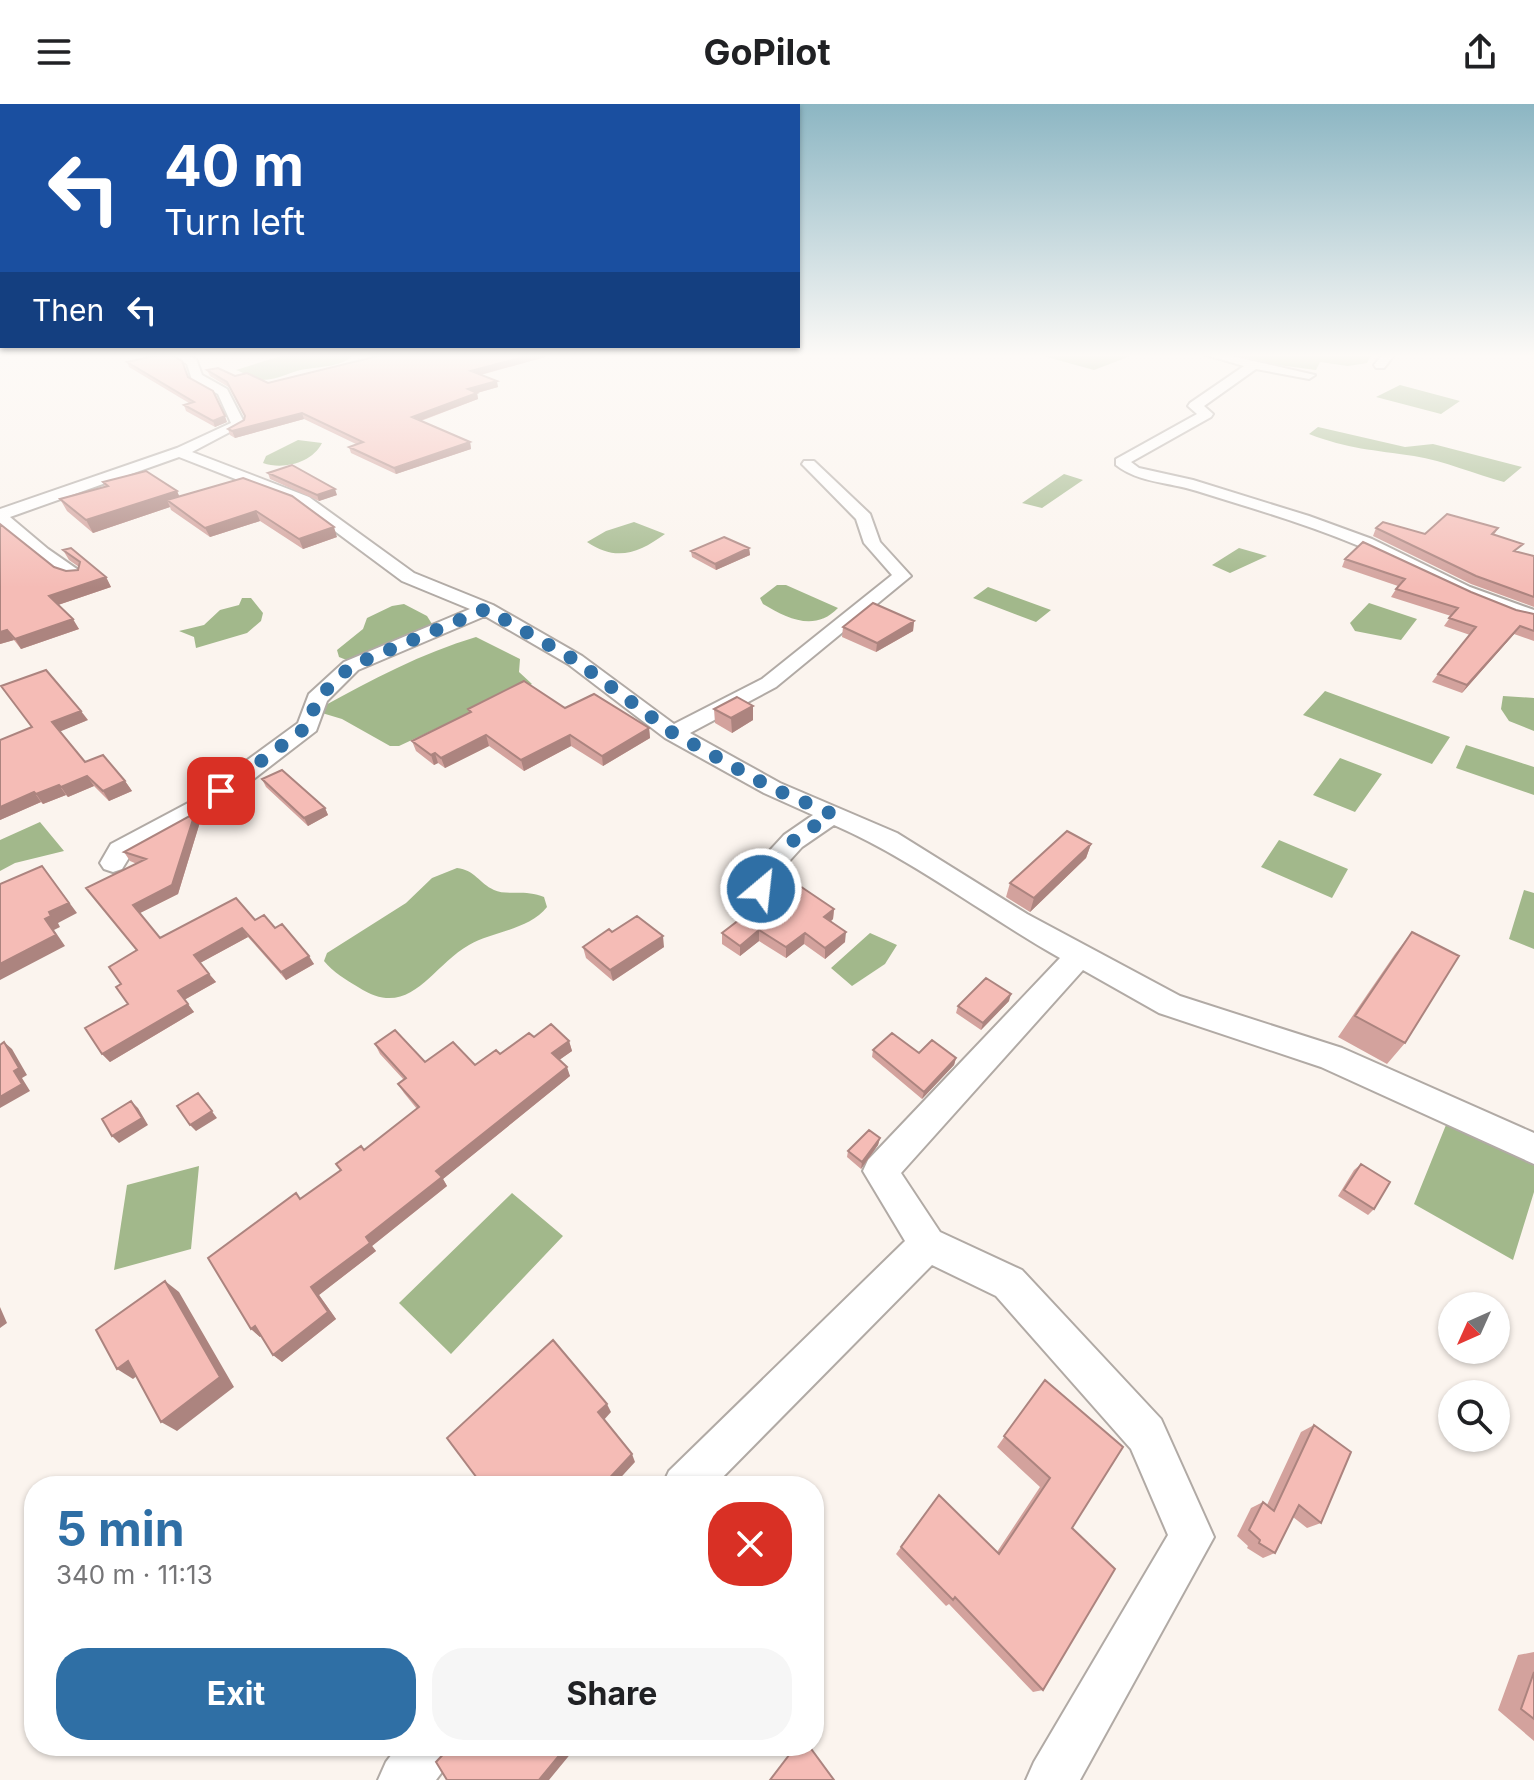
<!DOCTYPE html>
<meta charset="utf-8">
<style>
body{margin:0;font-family:Inter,sans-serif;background:#f6f6f6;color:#202124;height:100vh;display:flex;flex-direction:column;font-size:30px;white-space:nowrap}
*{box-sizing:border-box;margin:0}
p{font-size:26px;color:#757577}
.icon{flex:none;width:44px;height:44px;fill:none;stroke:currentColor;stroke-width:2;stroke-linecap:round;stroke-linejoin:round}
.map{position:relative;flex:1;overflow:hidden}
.panel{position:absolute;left:24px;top:1372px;width:800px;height:280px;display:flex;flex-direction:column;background:#fff;border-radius:32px;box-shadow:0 2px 6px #0004}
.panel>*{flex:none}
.banner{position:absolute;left:0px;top:0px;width:800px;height:244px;box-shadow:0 2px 6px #0004;background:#1a4fa0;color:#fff;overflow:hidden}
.needle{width:52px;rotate:225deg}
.buttons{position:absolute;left:1438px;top:1188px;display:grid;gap:16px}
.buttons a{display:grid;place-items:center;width:72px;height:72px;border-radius:50%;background:#fff;box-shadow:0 2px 6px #0004;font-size:40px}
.pin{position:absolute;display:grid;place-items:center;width:68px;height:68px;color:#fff;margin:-34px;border-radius:16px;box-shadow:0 4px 12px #0006}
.me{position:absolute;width:88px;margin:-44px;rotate:28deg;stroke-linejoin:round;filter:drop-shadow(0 0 6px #0008)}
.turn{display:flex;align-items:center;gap:28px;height:168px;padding:0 32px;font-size:36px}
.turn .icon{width:104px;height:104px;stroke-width:2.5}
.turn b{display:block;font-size:56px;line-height:68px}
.then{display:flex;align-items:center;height:76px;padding:0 32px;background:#0003;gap:16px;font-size:30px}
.round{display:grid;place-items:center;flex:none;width:84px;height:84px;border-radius:32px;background:#f6f6f6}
.overview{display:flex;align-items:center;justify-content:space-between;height:136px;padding:0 32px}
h1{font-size:48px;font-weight:700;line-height:60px;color:#2f6fa5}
.action{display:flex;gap:16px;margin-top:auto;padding:16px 32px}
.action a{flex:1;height:92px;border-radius:32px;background:#2f6fa5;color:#fff;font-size:32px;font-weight:700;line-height:92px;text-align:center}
.action a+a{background:#f6f6f6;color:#202124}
header{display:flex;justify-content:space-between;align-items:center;height:104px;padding:0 32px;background:#fff;font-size:36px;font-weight:700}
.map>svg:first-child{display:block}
.water{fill:#a2b88b}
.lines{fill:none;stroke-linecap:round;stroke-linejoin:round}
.minor-casing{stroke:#b1aaa5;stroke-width:4}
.minor{fill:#fff;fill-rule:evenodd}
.wall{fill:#d3a29d}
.shaded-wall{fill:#ac847f}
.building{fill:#f5bcb6;stroke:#ac847f;stroke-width:2}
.route{stroke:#2f6fa5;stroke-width:14;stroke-dasharray:0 25.2}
</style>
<header><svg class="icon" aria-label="menu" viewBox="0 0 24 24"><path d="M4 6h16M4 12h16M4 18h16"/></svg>GoPilot<svg class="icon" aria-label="share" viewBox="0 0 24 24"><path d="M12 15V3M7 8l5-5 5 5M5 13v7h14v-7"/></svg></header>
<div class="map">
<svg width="1534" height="1676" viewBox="0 0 1534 1676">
<rect width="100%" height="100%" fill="#fbf4ee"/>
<path class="water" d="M287,250H352L353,251C345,262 320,263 306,265C291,267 279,276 262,276C249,276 246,269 236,266Z
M1048,250H1136L1094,266L1043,252Z
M1228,250H1372L1367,259L1348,262L1320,258L1316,266L1263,259Z
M1400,281L1460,297L1441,310L1376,293Z
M1318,323L1405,343L1433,340L1522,363L1504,378C1474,370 1445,357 1414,352C1374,346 1348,345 1309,330Z
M298,336L322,339C312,359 283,366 263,359L266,352Z
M1064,370L1083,376L1042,404L1022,399Z
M634,418L665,430C639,449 616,458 587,438L606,427Z
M1239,444L1267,452L1230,469L1212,461Z
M777,481H786L838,504C815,528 788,515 763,500L760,494Z
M988,483L1051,506L1036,518L973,494Z
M242,494H251L263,509L261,517L247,529L196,544L194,533L179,527L204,521L220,506L239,501Z
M1369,499L1417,515L1401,536L1355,527L1350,519Z
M404,500L427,512L432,520L349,557L339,553L337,546L363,525L367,514L392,502Z
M476,533L520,555L519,568L532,580L399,642H390L342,615L322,609V603C371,576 422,549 476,533Z
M1325,587L1450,633L1432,660L1303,611Z
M1503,592L1534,594V627L1509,617L1501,605Z
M1466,641L1534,663V691L1456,664Z
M1340,654L1382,670L1355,708L1313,691Z
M40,718L64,747L15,759L0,767V736Z
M1279,736L1348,765L1332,794L1261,763Z
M457,764C475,766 479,779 494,786C506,792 526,785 544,793L547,803C529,826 493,827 469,841C429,864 410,917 358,883C346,876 333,868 324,857L327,849L406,799L432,774Z
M1524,786L1534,789V845L1509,835Z
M870,829L897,841L885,860L852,882L831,864Z
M1448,1016L1534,1061V1088L1513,1156L1414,1100Z
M199,1062L191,1145L114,1166L127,1081Z
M512,1089L563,1132L451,1250L399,1199Z"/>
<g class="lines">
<g class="minor-casing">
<path id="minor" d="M170,250H185L196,255L202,271L227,285L245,320L192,348L309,393L414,469L493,501L582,552L674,620L762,575L892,471L864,439L856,415L802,360L804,357H814L870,410L880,438L911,472L776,583L690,629L780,679L897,729L1027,810L1180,892L1342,944L1534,1029V1060L1321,963L1159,909L1083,866L901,1069L940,1128L1022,1166L1161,1315L1214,1433L1080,1676H1026L1034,1658L1168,1431L1131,1345L996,1192L932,1161L714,1382H662L669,1367L905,1137L863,1067L868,1056L1060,854C984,811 914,756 834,721L802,743L772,776L774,785L770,792L761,794L752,792L746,774L750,768L784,731L813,711L764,689L665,634L568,560L485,512L358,566L327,597L316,627L208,710L130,752L122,765L113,768L104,765L100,759L111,740L190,698L298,619L309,590L344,558L470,505L402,477L297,399L179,353L10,413L48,445L84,470L81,474C59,479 17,435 0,421V405L177,344L231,319L218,290L192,276L187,260Z
M1203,250H1222L1315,271L1309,275L1256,265L1204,302L1213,310L1211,313L1131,358L1139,364L1193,376L1309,412L1372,435L1470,483L1534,506V518C1472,502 1418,468 1359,442C1307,420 1251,404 1197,387C1169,378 1139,379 1116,361V355L1197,310L1188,302L1190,299L1244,262Z
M1383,250H1395L1384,264H1376L1374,261Z
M398,1642H455L448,1660L436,1676H378L386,1658Z"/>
</g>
<use href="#minor" class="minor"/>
</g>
<path class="wall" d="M383,250H545V253L481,271L498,283L477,289L478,295L421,317L470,338L471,345L396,370L351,349L349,343L356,340L304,315L235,334L230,331L228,325L244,316L245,313L230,284L210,272L207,266L268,279L384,250Z
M127,258L189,273L227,318L215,323L186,307L184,301L189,299L129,263Z
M268,369L337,391L319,397L270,375Z
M243,374L337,433L303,445L260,417L210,433L171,406L170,403L93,429L67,407L60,395L105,383L103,378L177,387L179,392Z
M0,420L54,463L66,467L78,466L79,463L69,456L63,446L106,473L111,483L58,501L79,525L21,545L14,536L0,540Z
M1376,424L1425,430L1498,424L1494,431L1518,448L1534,452V503L1471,480L1373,432Z
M749,444L750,451L716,466L692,453L691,447Z
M1345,455L1471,488L1516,506L1534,510V537L1514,530L1462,589L1432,578L1438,570L1470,531L1444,522L1451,512L1391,493L1398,482L1342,463Z
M914,517L913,527L876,548L842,533L843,523Z
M753,602V616L732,629L715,619L714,605Z
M565,604L649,624L650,634L603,662L571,642L524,667L489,642L445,664L438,659L434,661L416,647L412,637L469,609L468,605Z
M88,616L60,627L85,658L125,677L132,687L109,697L94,682L68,693L66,691L43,700L41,698L0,716V636Z
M262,675L325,704L328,711L308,722L266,683Z
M200,718L178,790L140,809L160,834L255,816L275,824L314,860L286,876L248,833L200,859L216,878L184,896L194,908L110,958L102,950L128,900L121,880L137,846V760L130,757L124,748Z
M1091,740L1086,754L1030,808L1006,793L1010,779Z
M834,805L833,815L831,817L845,838L825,855L804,840L786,854L759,837L740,852L722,840V829Z
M612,828L664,843L613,877L586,854L583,843Z
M1412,828L1405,939L1387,960L1338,933L1395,850Z
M1009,897L981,926L956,909L958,902Z
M534,933L569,937L572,947L559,956L570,972L443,1075L447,1082L372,1142L376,1147L319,1191L336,1215L282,1258L273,1251L261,1232L260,1233L251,1225L301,1095L341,1066L417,1005L404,989L398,980L404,976L380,950L375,940L425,958L475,961Z
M873,946L956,954L954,961L922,995L872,953Z
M880,1034L878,1041L861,1065L847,1053L848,1047Z
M1361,1060L1374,1105L1368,1111L1338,1092L1354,1066Z
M1045,1276L1072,1424L1043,1586L1033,1588L949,1500L946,1502L896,1450L901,1443L997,1448L1040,1383L997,1343Z
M1314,1321L1321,1419L1307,1424L1293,1413L1275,1449L1263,1454L1247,1444L1248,1442L1237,1432L1251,1404L1263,1398L1267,1401L1301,1328Z
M1534,1548V1637L1498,1606L1518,1551Z"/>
<path class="shaded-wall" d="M535,250H545V253L472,273L471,267Z
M497,277L498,283L477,289L478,295L414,319L412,313L468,285Z
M302,309L304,315L235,334L232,327Z
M225,312L227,318L215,323L213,317Z
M470,338L471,345L396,370L394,364Z
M335,385L337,391L319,397L317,391Z
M177,387L182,399L167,396L170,403L93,429L86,416Z
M256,407L260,417L210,433L205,424Z
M334,423L337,433L303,445L299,435Z
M749,444L750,451L716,466L715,460Z
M106,473L111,483L55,502L49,492Z
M73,515L79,525L21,545L15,535Z
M914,517L913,527L876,548L877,539Z
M1520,522L1514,530L1462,589L1467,581Z
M7,526L14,536L0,540V528Z
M753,602V616L732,629L731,614Z
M81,607L88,616L59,628L52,618Z
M649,624L650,634L603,662L602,652Z
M486,631L489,642L445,664L441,654Z
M570,631L571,642L524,667L521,656Z
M435,649L438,659L434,661L431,651Z
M87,672L94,682L68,693L61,683Z
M125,677L132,687L109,697L103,687Z
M59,681L66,691L43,700L36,690Z
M34,688L41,698L0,716V703Z
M325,704L328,711L308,722L304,714Z
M195,709L200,718L178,790L140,809L133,801Z
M1091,740L1086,754L1030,808L1034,794Z
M42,762L77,809L58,819L60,823L54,826L65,842L0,876V860L45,815L49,808Z
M834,805L833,815L824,823V813Z
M242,824L248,833L200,859L194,851Z
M759,826V837L740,852V842Z
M846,828L845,838L825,855V844Z
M805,829L804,840L786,854V843Z
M663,832L664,843L613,877L610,866Z
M309,852L314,860L286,876L281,868Z
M209,870L216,878L184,896L178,887Z
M1011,890L1009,897L981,926L983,919Z
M188,900L194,908L110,958L102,950Z
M569,937L572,947L555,959L552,949Z
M4,938L12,945L27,971L22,974L30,987L0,1004V993L14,967Z
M956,954L954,961L922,995L924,988Z
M567,963L570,972L443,1075L447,1082L372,1142L376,1147L319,1191L336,1215L282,1258L273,1251L311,1183L436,1067Z
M198,989L217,1014L196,1027L190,1021Z
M131,997L138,1004L148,1021L119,1039L112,1032Z
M880,1034L878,1041L861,1065L862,1058Z
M165,1177L179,1188L234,1283L177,1327L161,1318Z
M0,1203L7,1219L0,1224Z
M255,1222L264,1230L260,1233L251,1225Z
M128,1257L143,1267L133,1275L117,1265Z
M607,1300L611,1308L603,1317L598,1308Z
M632,1350L635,1358L613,1382H602Z
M567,1642H577L549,1676H539Z"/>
<path class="building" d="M163,250H170L182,257L188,273L213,287L225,312L213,317L184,301L194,298L127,258Z
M386,250H535L471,267L497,277L468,285L477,289L412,313L470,338L394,364L349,343L363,338L302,309L232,327L228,325L244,316L245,312L227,278L207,266L218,264L235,272L247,269L268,279Z
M292,361L335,385L317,391L268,369Z
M146,367L177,387L86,416L60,395L108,382L103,378Z
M243,374L292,392L334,423L299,435L256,407L205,424L167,396Z
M1447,410L1498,424L1492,430L1523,440L1514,447L1534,452V493L1476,472L1376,424L1383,418L1425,430Z
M0,420L54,463L66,467L78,466L80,458L63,446L71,444L106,473L49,492L73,515L15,535L7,526L0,528Z
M724,433L749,444L715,460L691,447Z
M1363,438L1471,488L1516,506L1534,510V527L1520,522L1467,581L1438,570L1476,523L1449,514L1458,504L1396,485L1405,475L1345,455Z
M873,499L914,517L877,539L843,523Z
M46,566L81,607L52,618L85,658L103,651L125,677L103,687L87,672L61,683L59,681L36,690L34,688L0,703V636L32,623L1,582Z
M524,577L565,604L594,590L649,624L602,652L570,631L521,656L486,631L441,654L435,649L431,651L412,637L471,608L468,605Z
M737,593L753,602L731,614L714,605Z
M282,666L325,704L304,714L262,675Z
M195,709L172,781L133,801L160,834L236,794L255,816L264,811L275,824L282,820L309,852L281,868L242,824L194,851L209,870L178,887L188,900L102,950L85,924L128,900L116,883L121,880L109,863L137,846L86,784L146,755L124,748Z
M1067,727L1091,740L1034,794L1010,779Z
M42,762L69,799L49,808L51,812L45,815L56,831L0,860V780Z
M791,776L834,805L824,813L846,828L825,844L805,829L786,843L759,826L740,842L722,829Z
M637,812L663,832L610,866L583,843L609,825L612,828Z
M1412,828L1459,852L1405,939L1355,912Z
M986,874L1011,890L983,919L958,902Z
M551,920L569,937L552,949L567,963L436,1067L442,1073L366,1133L370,1139L311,1183L328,1208L273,1251L255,1222L251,1225L208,1154L296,1089L300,1095L341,1066L336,1060L361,1042L364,1046L419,1003L398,980L406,974L375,940L395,926L425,958L453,938L475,961L496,946L500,950L529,929L534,933Z
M892,929L919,949L932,936L956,954L924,988L873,946Z
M4,938L19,964L14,967L22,980L0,993V941Z
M198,989L212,1007L190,1021L177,1002Z
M131,997L142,1014L112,1032L102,1015Z
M869,1026L880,1034L862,1058L848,1047Z
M1361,1060L1390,1078L1374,1105L1344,1086Z
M165,1177L220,1273L161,1318L128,1257L117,1265L96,1226Z
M553,1236L607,1300L598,1308L632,1350L602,1382H483L447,1334Z
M1045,1276L1123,1343L1072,1424L1115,1465L1043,1586L955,1493L953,1496L901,1443L939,1391L999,1450L1050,1374L1004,1332Z
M1314,1321L1351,1348L1321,1419L1299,1401L1275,1449L1259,1439L1260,1436L1249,1426L1263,1398L1274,1407Z
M1534,1568V1615L1521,1605Z
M451,1642H567L539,1676H447L436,1658Z
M796,1642H809L834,1676H770Z"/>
<linearGradient id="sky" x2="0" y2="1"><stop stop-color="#8cb6c3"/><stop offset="0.52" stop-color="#fdfaf7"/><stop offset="1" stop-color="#fdfaf7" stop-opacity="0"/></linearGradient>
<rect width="1534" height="484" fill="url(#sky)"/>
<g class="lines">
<path class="route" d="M221,687L308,622L317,595L351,562L486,505L575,556L673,629L772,684L832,710L793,737L759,774L761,785"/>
</g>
</svg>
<div class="buttons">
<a><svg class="needle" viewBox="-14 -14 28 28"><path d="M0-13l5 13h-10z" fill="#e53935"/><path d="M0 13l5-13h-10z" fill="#757577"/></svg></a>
<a><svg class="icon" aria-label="search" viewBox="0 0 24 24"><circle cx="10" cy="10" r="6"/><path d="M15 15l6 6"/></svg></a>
</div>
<div class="pin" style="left:221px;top:687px;background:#d93025"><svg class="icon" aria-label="arrive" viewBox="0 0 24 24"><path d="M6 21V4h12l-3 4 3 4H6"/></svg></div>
<svg class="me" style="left:761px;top:785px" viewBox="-20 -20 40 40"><circle r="17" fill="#2f6fa5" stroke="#fff" stroke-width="3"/><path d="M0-11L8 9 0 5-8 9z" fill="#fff"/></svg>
<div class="banner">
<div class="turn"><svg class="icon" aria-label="left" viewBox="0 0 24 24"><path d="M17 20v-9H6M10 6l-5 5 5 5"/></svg><div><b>40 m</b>Turn left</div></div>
<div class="then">Then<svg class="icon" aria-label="left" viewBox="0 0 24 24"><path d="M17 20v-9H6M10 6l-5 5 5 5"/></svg></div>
</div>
<section class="panel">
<div class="overview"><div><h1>5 min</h1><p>340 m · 11:13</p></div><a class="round" style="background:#d93025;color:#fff"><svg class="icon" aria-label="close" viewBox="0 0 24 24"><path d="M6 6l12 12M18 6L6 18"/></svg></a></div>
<div class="action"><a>Exit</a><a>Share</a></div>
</section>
</div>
